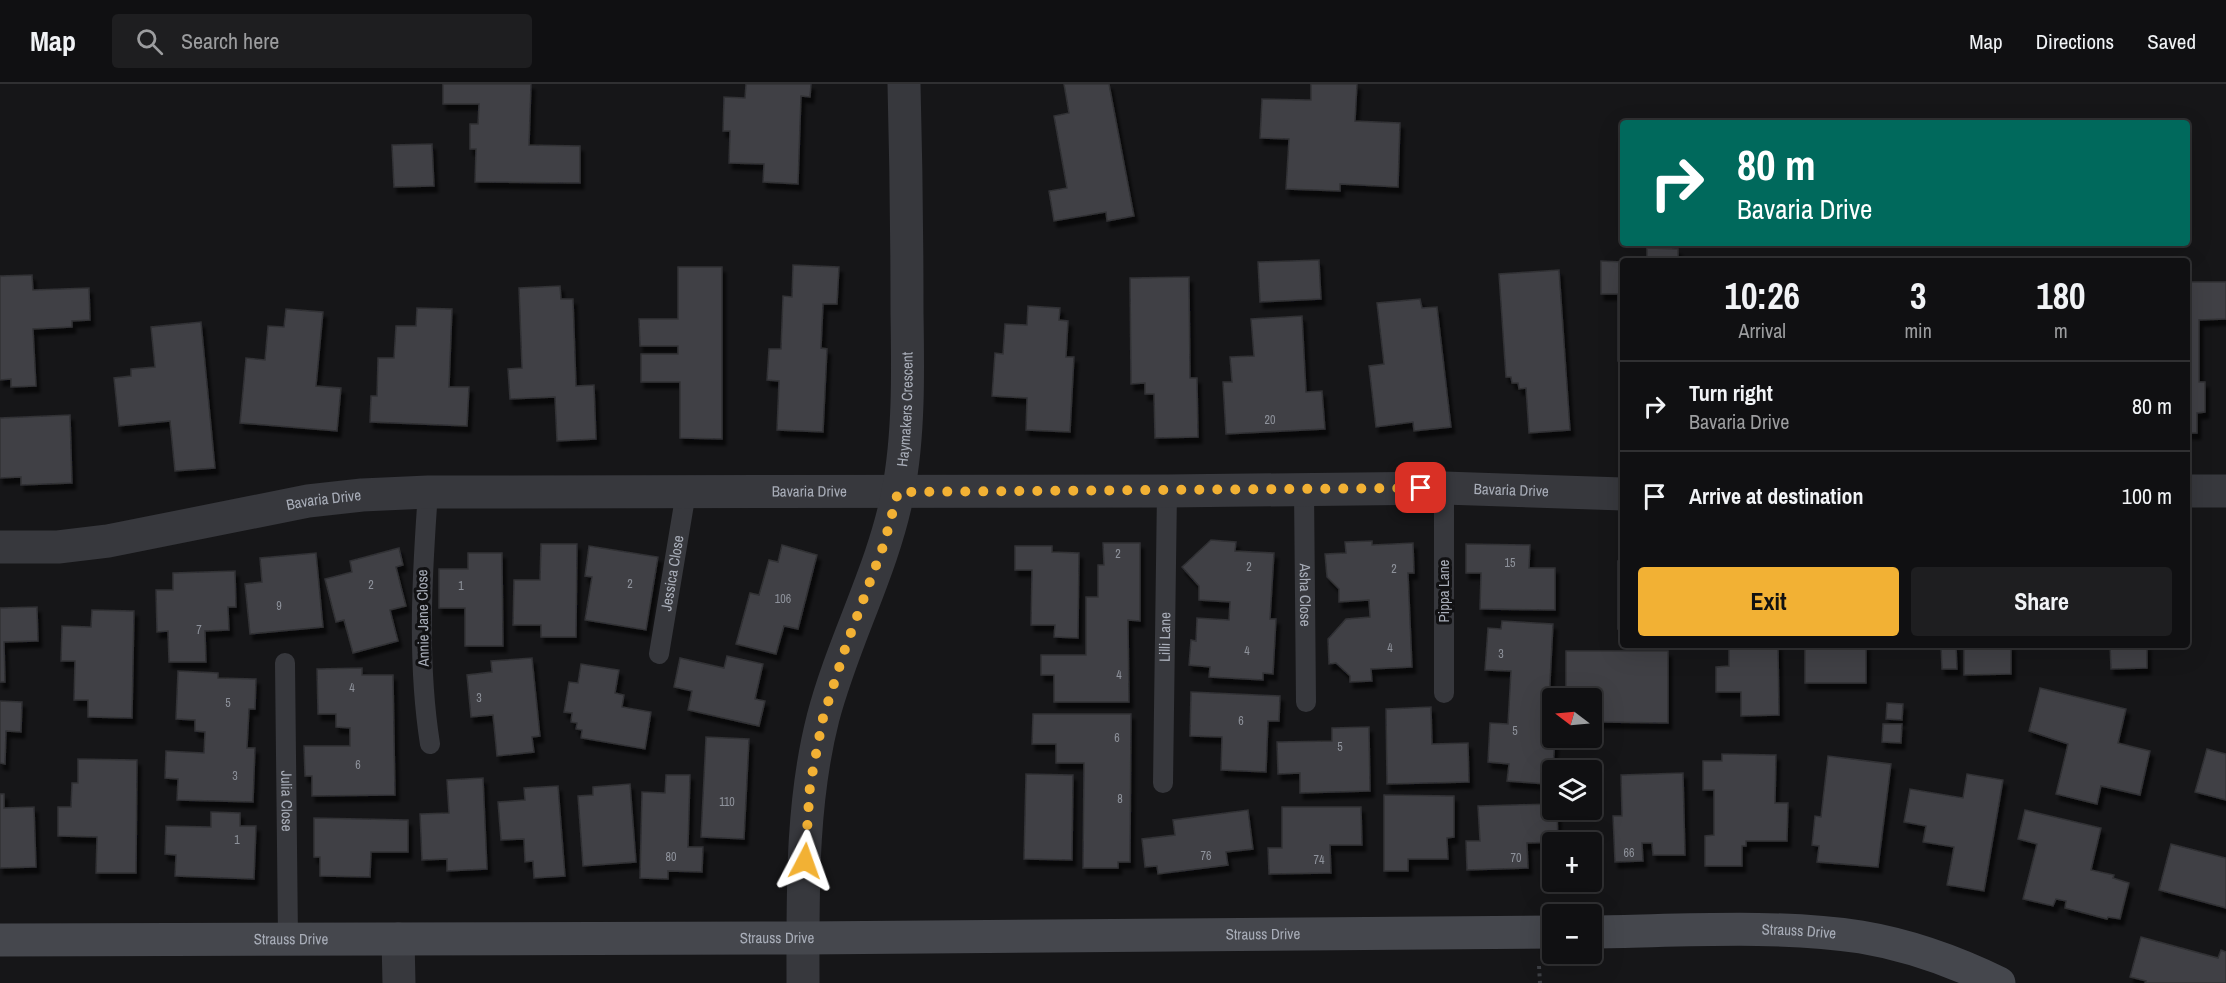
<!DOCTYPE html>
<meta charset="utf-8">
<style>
body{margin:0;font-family:"Archivo Narrow",sans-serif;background:#1e1e20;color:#f1f3f6;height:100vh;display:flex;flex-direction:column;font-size:22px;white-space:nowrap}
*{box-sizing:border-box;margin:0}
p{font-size:20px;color:#9c9d9f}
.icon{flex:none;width:33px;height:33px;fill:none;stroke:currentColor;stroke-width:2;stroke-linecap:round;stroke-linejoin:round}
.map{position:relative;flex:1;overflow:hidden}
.details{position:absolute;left:1620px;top:174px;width:570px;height:390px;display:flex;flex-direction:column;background:#101012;border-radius:6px;box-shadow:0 6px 24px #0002,0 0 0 2px #303032}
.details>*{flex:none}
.banner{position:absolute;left:1620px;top:36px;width:570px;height:126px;border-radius:6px;box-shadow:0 6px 24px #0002,0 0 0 2px #303032;background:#00695c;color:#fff;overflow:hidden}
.needle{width:39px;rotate:286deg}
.fabs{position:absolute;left:1542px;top:604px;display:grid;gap:12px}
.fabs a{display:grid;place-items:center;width:60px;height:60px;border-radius:6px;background:#101012;box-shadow:0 6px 24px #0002,0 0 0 2px #303032;font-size:30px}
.pin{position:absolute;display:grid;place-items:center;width:51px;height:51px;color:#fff;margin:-26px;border-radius:12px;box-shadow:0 3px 9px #0006}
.me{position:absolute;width:66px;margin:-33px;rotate:4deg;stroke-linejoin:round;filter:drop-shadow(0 0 4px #0008)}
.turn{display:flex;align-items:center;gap:21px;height:126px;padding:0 18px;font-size:27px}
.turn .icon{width:78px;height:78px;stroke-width:2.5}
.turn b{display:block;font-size:42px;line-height:51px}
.eta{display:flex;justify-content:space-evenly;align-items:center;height:102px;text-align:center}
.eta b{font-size:36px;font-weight:700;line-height:42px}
.button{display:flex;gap:12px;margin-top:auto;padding:12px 18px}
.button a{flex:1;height:69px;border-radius:6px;background:#f2b134;color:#111;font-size:24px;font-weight:700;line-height:69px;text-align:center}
.button a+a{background:#1e1e20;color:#f1f3f6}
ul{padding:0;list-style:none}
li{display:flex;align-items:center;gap:18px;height:90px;padding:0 18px;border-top:2px solid #303032}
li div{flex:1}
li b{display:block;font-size:22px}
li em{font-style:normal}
header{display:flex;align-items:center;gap:36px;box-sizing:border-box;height:84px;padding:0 30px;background:#101012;border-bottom:2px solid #303032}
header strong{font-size:28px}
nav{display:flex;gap:33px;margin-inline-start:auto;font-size:21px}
.search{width:420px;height:54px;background:#1e1e20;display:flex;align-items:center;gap:15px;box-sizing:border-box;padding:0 21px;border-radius:6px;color:#9c9d9f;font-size:22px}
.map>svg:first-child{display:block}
.building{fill:#404145;stroke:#303034;stroke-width:1.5;filter:url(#shadow)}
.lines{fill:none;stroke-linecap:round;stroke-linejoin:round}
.path{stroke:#3d3f44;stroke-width:4;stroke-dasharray:3 4.5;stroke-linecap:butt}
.lane{stroke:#37383d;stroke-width:20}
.street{stroke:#37383d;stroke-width:33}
.secondary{stroke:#45474d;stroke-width:33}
.route{stroke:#f2b134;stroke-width:10;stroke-dasharray:0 18}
.labels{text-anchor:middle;stroke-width:6;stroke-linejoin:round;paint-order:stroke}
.number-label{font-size:12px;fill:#8e929b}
.street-label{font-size:15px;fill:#a8adb8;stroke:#111113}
</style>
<header>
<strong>Map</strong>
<div class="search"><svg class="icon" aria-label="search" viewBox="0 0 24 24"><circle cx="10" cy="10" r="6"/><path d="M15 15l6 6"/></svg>Search here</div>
<nav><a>Map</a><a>Directions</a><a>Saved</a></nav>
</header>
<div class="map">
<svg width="2226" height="899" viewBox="0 0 2226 899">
<defs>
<filter id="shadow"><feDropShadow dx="3.5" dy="6" stdDeviation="1.5" flood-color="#0009"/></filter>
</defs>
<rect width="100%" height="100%" fill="#161618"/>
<path class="building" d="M443,0H531L529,61L580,62V99L475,98L476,65H470V40H478L479,20H443Z
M746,0H811L810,13L801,12L798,100L763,98L764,80L729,79L730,47H723L724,13L745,14Z
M1064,0H1109L1134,132L1107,137L1106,128L1054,137L1049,107L1067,104L1054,32L1069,29Z
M1311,0H1357L1355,37L1400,39L1398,103L1340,100V107L1286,105L1289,55L1260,54L1262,15L1311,16Z
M432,60L434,102L394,103L392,61Z
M1647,164L1678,165V177H1647Z
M1319,176L1321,215L1260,218L1258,178Z
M1601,177L1623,178V277H1618V210H1601Z
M793,181L839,183L837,220H823L821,264L827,265L823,348L777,346L779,297L767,296L769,265H781L783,212L792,213Z
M678,183H722V355L680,354V298H641V270H678V262H640L639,235H678Z
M1559,186L1570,346L1529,349L1526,304L1519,305L1518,299H1512L1511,293H1506L1499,190Z
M32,191L33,206L89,204L90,236L72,237V243L33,245L36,302L11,303V295L0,296V192Z
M1189,193L1190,294H1197L1198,353L1155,354L1154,310H1145V299L1131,300L1130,194Z
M2187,198H2226V235L2199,236V298H2205V328L2197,329V349H2187Z
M560,202L561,215H573L576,302L594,301L596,355L557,357L555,313L510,315L508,285L522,284L519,204Z
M1420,215L1422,224L1437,223L1451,343L1414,347L1413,338L1376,343L1369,282L1384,280L1377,219Z
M1028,222L1060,224L1059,236L1068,237L1066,273H1074L1070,348L1026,346L1027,314L992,312L995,269L1003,270L1005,240L1027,241Z
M417,224L452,225L449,303H469L467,342L370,338L371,312H377L378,274H394L396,242H416Z
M286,225L323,228L316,302L341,304L337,347L240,339L246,274L265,276L268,242L284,243Z
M1302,232L1306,308L1322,307L1325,345L1226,350L1223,298H1232L1230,273L1254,272L1251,235Z
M201,238L215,384L175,387L170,337L119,342L114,294L131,292V285L155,283L151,243Z
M70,331L72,399L21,401V393L0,394V334Z
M1211,456L1236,458L1235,467L1274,469L1270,535H1276L1273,590L1263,589V596L1209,593L1210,583L1189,581L1191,556L1196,557L1197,534L1229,536L1230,518L1199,516V502L1182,483Z
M1372,457V461L1413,459L1414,489H1408L1412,583L1371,585L1372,597L1350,598V592L1336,579L1329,580L1328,555L1346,535L1370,533L1369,516L1339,518V505L1327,493L1325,470L1346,469L1345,458Z
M1103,459H1140V537L1128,536L1129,618H1054V591H1041V571H1086V513H1098V481H1104Z
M541,460H577L576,553H541V541H513L514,496H540Z
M1466,460L1530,461L1529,484H1555V526L1480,525L1481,489H1466Z
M782,461L817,471L798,545L784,542L776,570L736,560L750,509L759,511L769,476L778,478Z
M589,462L658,473L646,546L585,536L592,493L585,492Z
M1015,462H1052V468L1079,469L1078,554L1054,553L1055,541H1031L1032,486H1015Z
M399,464L403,481L396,483L406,522L390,526L398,557L353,569L344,536L336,538L325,495L352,488L350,477Z
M316,469L323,543L250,550L245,500L262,498L260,474Z
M468,469H502L503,562H465V524H439V485H468Z
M1618,477H1623V545H1618Z
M235,487L236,523H228L229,546L205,547L206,578H169L168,547L157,548L156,506H173V489Z
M37,523L38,557L4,558L5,598H0V524Z
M92,526L134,527L132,634L88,633V616H74L75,577H61L62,542L91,543Z
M1502,537L1553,540L1548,637H1552V654H1555L1553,683H1546L1545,700L1507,697L1509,680L1488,678L1490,639L1508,640L1511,587L1485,586L1488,544L1501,545Z
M1729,561H1778L1779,631L1741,632V608H1716V583L1729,582Z
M1821,561H1866V599H1805V565H1821Z
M1956,561L1957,585H1942L1941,562Z
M1964,561H2011V590L1964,591Z
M2110,561H2147V584L2111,585Z
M1566,567H1668V639L1598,638V607L1566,606Z
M727,572L763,580L755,615L765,617L759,642L688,626L692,607L674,603L680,574L724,584Z
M532,574L540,652L532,653L534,668L497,672L493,631L471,633L467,591L492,588L491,577Z
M581,580L619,586L615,609L624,611L622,623L651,628L645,665L581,654L582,646L576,645L577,639L571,638L572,629L564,628L569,598L578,599Z
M362,584V591H393L395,711L312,712V692H305L304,662H350V644L336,643V630H318L317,585Z
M178,587L218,589V594L256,595L255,625H249L247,664H255L253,718L177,716L178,695L165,694L166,667L204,669L205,648L195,647V636L176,635Z
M2040,604L2126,625L2118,659L2150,667L2140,711L2101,702L2097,720L2056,710L2068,660L2029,647Z
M1191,608L1280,612L1279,637H1268L1266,688L1221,686L1222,653L1190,652Z
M0,617L22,618L21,648L6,647L5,680L0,679Z
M1887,619L1903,620L1902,636L1886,635Z
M1431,623L1432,660L1468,659L1469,698L1387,700L1386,625Z
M1033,630H1131L1130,778H1118V784H1083L1084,679H1056V660H1032Z
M1883,640H1902L1901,659L1882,658Z
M1369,643L1370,707L1300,709V689L1278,690L1277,658L1332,657V644Z
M706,653L749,655L744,755L701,753Z
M2207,665L2226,670V716L2195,708Z
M1722,670L1776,671L1775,719H1788L1787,757H1746V762H1742V782H1705V752L1714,751V706H1703V677H1722Z
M1828,672L1891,680L1878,783L1817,778L1819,762L1812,761L1815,732L1821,733Z
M78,675L137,676L136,789H96L97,753L58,752V723H71L72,699H78Z
M1683,689L1685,771H1653L1652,759H1642L1643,777L1615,778L1613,732H1622L1621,691Z
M1026,690L1073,691L1072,776L1024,775Z
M1967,690L2003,696L1984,807L1947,801L1954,763L1923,758L1926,742L1904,738L1910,705L1963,714Z
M666,691H690L688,763H703L702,788L668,787V795L640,794L642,708L665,709Z
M483,694L487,785L447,787V775L422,776L420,730L449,729L447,696Z
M630,700L636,778L583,782L578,712L593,711V703Z
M558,702L565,792L534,794L533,777L525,778L524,755L501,756L498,718L525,716L524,704Z
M0,710H4V724L34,723L36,783L0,784Z
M1384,711L1454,712V753L1447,754L1448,775H1408V787H1384Z
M1552,720V726H1557L1558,758L1527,759L1528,784L1467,786L1466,757H1480L1478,722Z
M1282,723H1361L1362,761H1330L1331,789L1269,790L1268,764H1282Z
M1248,726L1253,765L1226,768L1228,781L1158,790L1157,782L1145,783L1142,755L1175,751L1173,736Z
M2025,726L2101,744L2091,786L2114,791L2113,794L2129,799L2120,835L2108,833L2107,835L2065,824L2066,817L2056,815L2053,822L2023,815L2037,760L2018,755Z
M211,728L240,729V742H256L254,795L175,792L176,771L165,770L166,742L211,743Z
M314,734L408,736V768H371L370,793L320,792V773H314Z
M2171,760L2226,774V824L2159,806Z
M2141,853L2218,874L2221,866L2226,868V899H2145L2146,897L2130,893Z"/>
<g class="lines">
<path class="path" d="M1539,882L1540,899"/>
<g class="lane">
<path d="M1444,404V609"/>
<path id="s1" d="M1304,406L1306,618"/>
<path d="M428,408C422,491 417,577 430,660"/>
<path id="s2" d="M659,570L686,408"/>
<path id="s3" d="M285,579L288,854"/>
<path id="s4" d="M1163,699L1167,407"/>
</g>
<g class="street">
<path d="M2187,407H2226"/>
<path id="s5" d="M0,463H58L108,457L308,417L362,411L428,408L1167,407L1444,404L1623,410"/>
<path d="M398,855L399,899"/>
<path id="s6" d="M803,899C803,811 801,720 823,634C843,557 883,486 898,408C909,352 908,287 907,229C907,153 906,76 904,0"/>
</g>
<g class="secondary">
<path id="s7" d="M1592,848C1678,847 1776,840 1861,853C1909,861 1956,878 1999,899"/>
<path id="s8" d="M0,856L803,854L1552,848"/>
</g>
</g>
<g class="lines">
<path class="route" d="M805,777L810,701L823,634L846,562L884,460L898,408L1421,404"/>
</g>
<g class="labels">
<g class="number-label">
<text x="1270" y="340">20</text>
<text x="1118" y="474">2</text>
<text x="1510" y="483">15</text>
<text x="1249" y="487">2</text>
<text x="1394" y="489">2</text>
<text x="630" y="504">2</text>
<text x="371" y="505">2</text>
<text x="461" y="506">1</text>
<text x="783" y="519">106</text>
<text x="279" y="526">9</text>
<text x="199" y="550">7</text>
<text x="1390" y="568">4</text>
<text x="1247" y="571">4</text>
<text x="1501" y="574">3</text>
<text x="1119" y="595">4</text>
<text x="352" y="608">4</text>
<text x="479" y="618">3</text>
<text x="228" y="623">5</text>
<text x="1241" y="641">6</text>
<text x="1515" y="651">5</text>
<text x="1117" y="658">6</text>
<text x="1340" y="667">5</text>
<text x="358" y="685">6</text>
<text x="235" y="696">3</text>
<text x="1120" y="719">8</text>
<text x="727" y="722">110</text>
<text x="237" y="760">1</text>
<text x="1629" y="773">66</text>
<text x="1206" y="776">76</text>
<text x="671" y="777">80</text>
<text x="1516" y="778">70</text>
<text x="1319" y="780">74</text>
</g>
<g class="street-label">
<text dy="5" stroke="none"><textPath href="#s6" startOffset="588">Haymakers Crescent</textPath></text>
<text dy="5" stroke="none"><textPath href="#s5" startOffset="1516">Bavaria Drive</textPath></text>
<text dy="5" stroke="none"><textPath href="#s5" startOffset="814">Bavaria Drive</textPath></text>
<text dy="5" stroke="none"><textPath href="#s5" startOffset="328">Bavaria Drive</textPath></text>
<text dy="5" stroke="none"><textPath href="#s2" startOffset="82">Jessica Close</textPath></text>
<text transform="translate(1444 507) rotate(-90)" y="5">Pippa Lane</text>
<text dy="5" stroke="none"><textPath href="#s1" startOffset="105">Asha Close</textPath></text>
<text transform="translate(423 534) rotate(-91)" y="5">Annie Jane Close</text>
<text dy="5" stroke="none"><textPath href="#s4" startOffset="146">Lilli Lane</textPath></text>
<text dy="5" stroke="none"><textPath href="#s3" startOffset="138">Julia Close</textPath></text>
<text dy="5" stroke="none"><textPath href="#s7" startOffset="207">Strauss Drive</textPath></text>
<text dy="5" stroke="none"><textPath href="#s8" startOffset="1263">Strauss Drive</textPath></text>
<text dy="5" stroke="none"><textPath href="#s8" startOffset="777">Strauss Drive</textPath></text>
<text dy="5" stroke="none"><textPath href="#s8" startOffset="291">Strauss Drive</textPath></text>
</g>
</g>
</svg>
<div class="fabs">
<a><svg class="needle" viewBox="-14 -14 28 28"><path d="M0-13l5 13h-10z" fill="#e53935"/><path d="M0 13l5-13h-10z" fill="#9c9d9f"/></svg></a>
<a><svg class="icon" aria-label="layers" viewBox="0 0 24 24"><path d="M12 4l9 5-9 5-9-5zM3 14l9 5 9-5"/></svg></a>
<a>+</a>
<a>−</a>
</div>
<div class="pin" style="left:1421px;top:404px;background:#d93025"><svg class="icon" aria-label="arrive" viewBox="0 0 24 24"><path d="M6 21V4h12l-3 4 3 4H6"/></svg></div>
<svg class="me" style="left:805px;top:777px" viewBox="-20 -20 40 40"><path d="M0-17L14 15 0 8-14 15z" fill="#f2b134" stroke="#fff" stroke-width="4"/></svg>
<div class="banner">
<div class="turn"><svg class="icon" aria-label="right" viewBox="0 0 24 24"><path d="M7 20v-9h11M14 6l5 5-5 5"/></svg><div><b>80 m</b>Bavaria Drive</div></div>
</div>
<section class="details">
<div class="eta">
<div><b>10:26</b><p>Arrival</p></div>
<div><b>3</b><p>min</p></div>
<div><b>180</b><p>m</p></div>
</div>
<ul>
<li><svg class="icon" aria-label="right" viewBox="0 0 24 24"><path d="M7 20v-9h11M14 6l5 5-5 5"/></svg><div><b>Turn right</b><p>Bavaria Drive</p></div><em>80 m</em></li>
<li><svg class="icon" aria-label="arrive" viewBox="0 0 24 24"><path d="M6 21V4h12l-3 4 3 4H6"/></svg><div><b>Arrive at destination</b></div><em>100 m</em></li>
</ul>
<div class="button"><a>Exit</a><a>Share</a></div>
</section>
</div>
